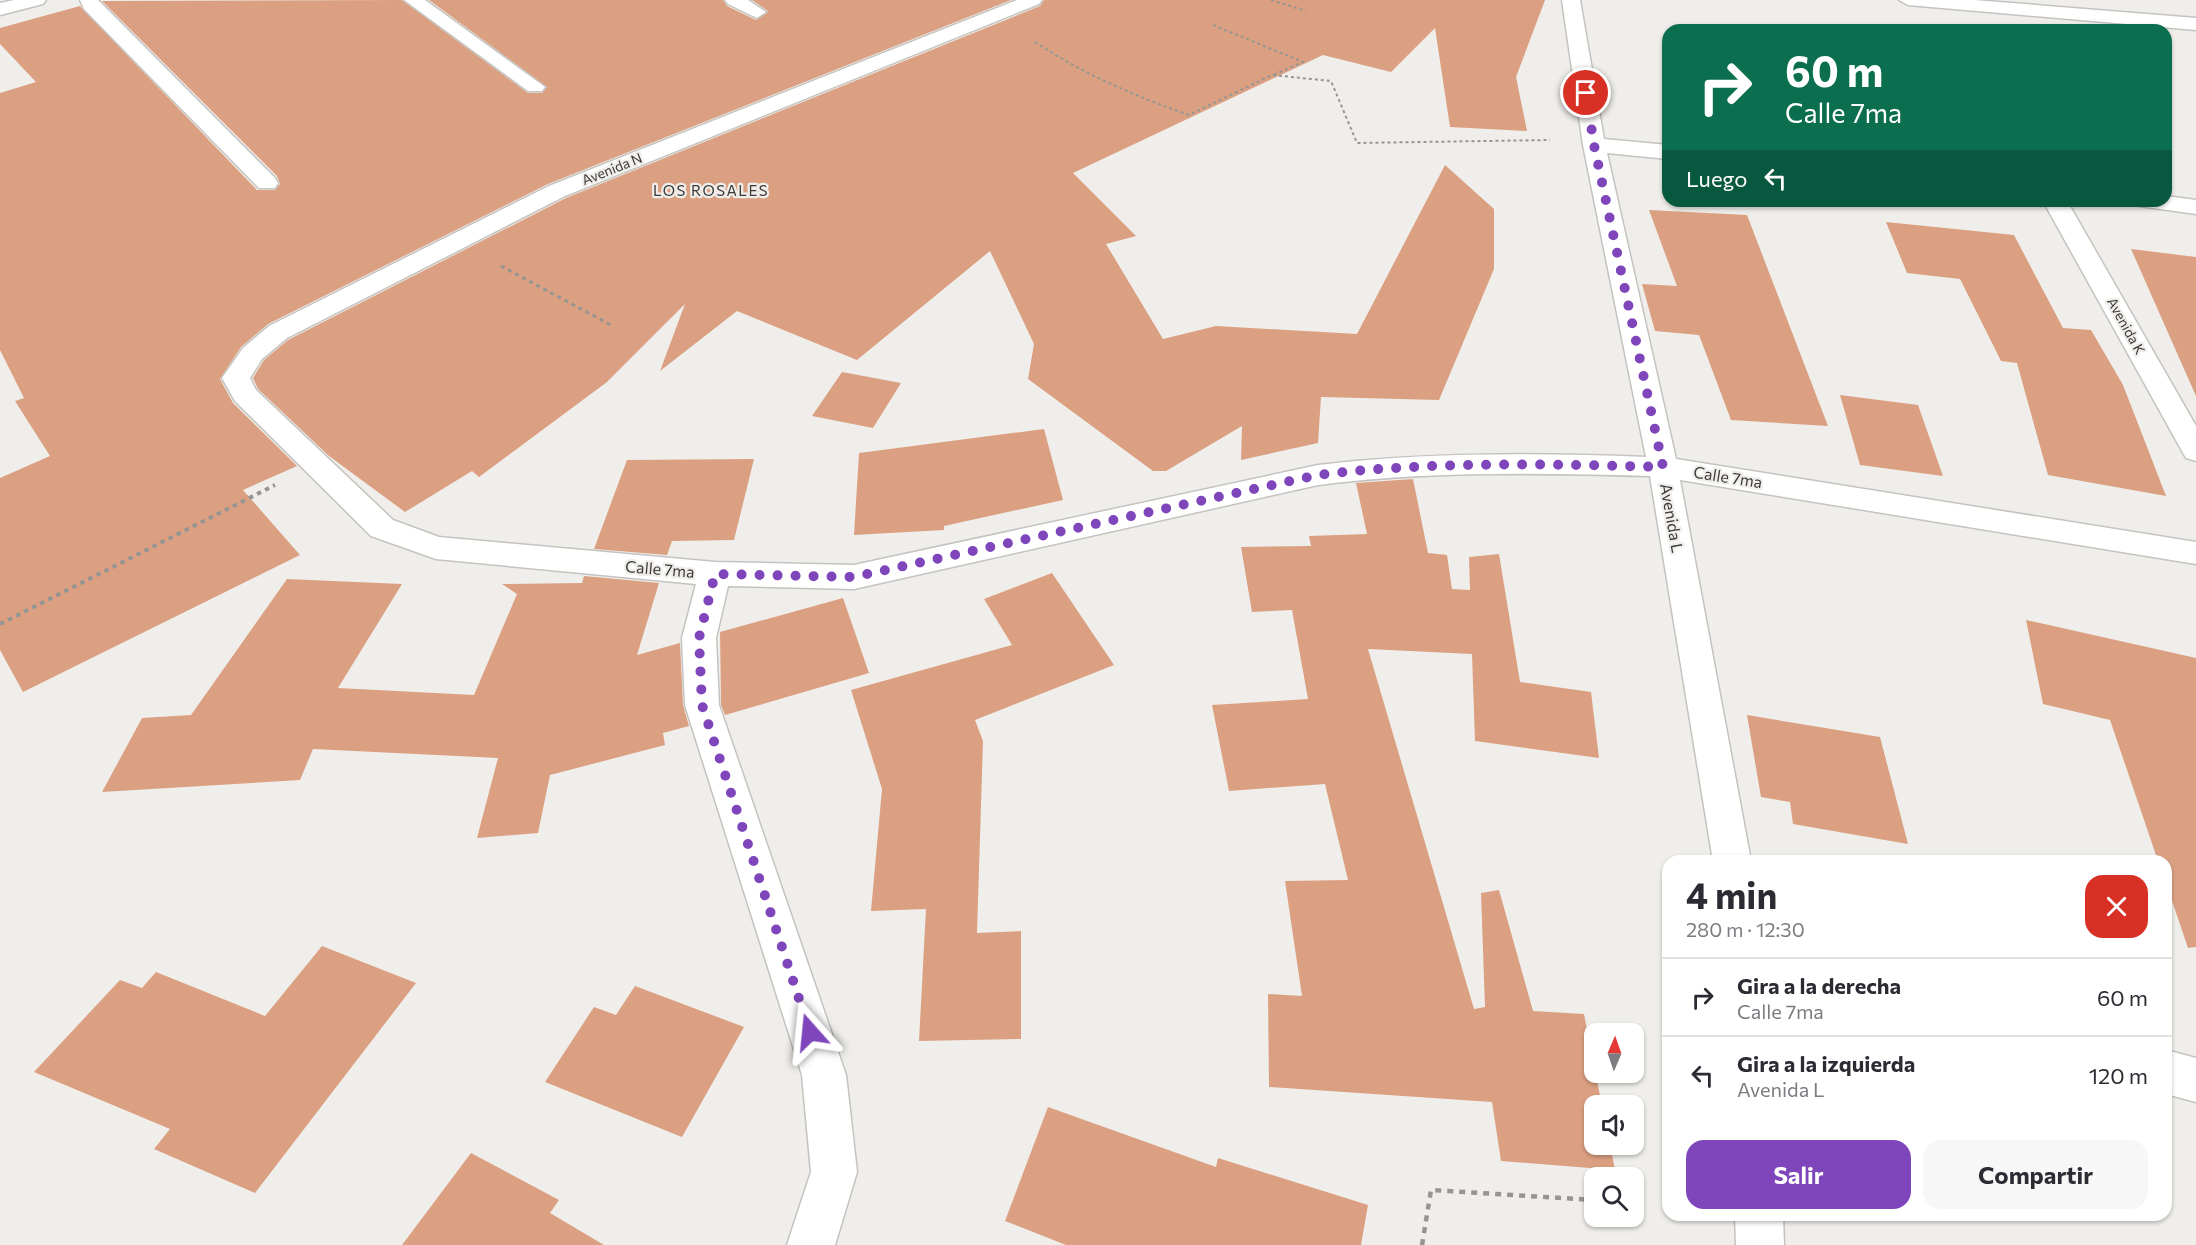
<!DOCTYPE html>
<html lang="es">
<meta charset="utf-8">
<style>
body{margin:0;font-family:Commissioner,sans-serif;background:#f7f7f7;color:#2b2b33;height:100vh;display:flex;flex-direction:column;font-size:22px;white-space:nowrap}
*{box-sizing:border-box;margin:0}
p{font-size:20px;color:#7c7c81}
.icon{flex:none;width:33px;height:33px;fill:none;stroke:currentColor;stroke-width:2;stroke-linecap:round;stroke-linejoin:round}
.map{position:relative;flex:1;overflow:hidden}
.sheet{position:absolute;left:1662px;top:855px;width:510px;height:366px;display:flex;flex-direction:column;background:#fff;border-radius:18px;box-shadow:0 2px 4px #0004}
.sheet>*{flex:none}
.guide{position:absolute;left:1662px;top:24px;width:510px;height:183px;border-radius:18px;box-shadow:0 2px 4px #0004;background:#0b6e4f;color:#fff;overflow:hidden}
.needle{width:39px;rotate:2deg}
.controls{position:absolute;left:1584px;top:1023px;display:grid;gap:12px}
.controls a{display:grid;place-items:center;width:60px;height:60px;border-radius:12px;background:#fff;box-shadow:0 2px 4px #0004;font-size:30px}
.pin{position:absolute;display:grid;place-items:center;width:51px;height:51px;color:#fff;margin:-26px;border:3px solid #fff;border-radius:50%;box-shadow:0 2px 6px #0007}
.me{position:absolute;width:66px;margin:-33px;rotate:342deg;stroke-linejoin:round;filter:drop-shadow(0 0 4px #0008)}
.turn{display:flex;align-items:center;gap:21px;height:126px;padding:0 24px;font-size:27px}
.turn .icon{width:78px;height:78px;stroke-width:2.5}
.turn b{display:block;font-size:42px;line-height:51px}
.then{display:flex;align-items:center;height:57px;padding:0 24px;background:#0003;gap:12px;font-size:22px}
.round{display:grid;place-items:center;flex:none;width:63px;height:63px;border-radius:18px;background:#f7f7f7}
.overview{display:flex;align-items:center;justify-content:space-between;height:102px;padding:0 24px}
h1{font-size:36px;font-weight:700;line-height:45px}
.button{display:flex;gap:12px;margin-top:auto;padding:12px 24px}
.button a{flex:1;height:69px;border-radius:18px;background:#7f46bc;color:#fff;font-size:24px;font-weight:700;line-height:69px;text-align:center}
.button a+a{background:#f7f7f7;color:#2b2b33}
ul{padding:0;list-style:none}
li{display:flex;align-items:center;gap:18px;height:78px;padding:0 24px;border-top:2px solid #e1e1e2}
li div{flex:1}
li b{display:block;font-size:22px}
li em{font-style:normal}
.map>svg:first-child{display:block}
.building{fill:#dba082}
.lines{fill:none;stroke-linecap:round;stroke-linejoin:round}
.minor-casing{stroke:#c5c3bf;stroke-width:3}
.path-far3{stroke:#979592;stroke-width:2;stroke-dasharray:3 3;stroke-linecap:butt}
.path-far2{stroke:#979592;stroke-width:3;stroke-dasharray:4 4;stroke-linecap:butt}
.path-far1{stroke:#979592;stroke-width:4;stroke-dasharray:4.5 4.5;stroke-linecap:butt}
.path{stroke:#979592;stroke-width:4.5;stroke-dasharray:6 6;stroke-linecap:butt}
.minor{fill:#fff;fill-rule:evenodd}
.route{stroke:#7f46bc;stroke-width:10;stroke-dasharray:0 18}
.labels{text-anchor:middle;stroke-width:4.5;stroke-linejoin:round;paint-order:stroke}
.far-street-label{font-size:14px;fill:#3c3a39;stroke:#f0eeea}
.far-neighbourhood-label{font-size:15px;letter-spacing:1.5px;fill:#3c3a39;stroke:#f0eeea}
.street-label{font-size:16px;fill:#3c3a39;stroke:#f0eeea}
</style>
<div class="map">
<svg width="2196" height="1245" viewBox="0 0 2196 1245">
<rect width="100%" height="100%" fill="#f0eeea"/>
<path class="building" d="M402,0L528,93H542L547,87L429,0H723L727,6L756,20L768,11L752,0H1011L548,184L268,324L241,347L220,379L233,403L297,466L243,490L300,555L23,692L0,650V478L50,456L15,401L24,398L0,350V93L36,82L0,44V28L80,6L257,190H275L280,184L277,176L102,1Z
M1044,0H1545L1516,77L1527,131L1450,127L1435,28L1391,72L1323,55L1073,173L1136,236L1106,244L1163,339L1216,326L1357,334L1445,165L1494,209V269L1439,400L1321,397L1318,443L1241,460L1242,426L1166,471H1153L1028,379L1034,344L990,251L857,360L737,311L660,371L685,304L607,382L479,477L472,471L405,512L329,456L258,389L253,378L264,360L288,340L566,198L1040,6Z
M1649,210L1747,215L1828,426L1731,420L1699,335L1655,331L1642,284L1677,286Z
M1886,222L2014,235L2063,328L2091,330L2123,385L2166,496L2048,475L2017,363L2001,361L1960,279L1907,273Z
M2131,249L2196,257V396Z
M842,372L901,383L873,428L812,416Z
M1840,395L1918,405L1943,476L1860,465Z
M1044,429L1063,500L944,526V530L854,535L859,453Z
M754,459L734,540L672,541L667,555L594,549L627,460Z
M1413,479L1428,553L1447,555L1452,589L1470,590L1469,557L1499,554L1520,682L1591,692L1599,758L1475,741L1472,654L1368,649L1474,1009L1485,1007L1481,893L1499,890L1533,1011L1584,1014L1602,1106H1594V1144H1610L1615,1170L1501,1161L1492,1102L1269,1087L1268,994L1302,996L1285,881L1348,880L1325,784L1229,791L1212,705L1308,699L1292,610L1252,612L1241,547L1311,546L1309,536L1367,534L1356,483Z
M1052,573L1114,665L975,720L983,741L977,933L1021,931V1039L919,1041L926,909L871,911L882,789L851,690L1012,645L984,599Z
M584,576L659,583L637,655L680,643L683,705L689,726L663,733L665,745L550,775L538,833L477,838L498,758L313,749L300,780L102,792L142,718L191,715L287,579L402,584L338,688L474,695L517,594L502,584L582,583Z
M843,598L869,673L725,715L721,705L720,632Z
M2026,620L2196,658V947L2188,948L2166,883V861H2158L2110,720L2043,704Z
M1747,715L1880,737L1908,844L1793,824L1790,802L1761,797Z
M322,946L416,983L255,1193L154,1149L170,1129L34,1072L120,980L142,988L156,972L265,1016Z
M635,986L744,1027L682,1137L545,1082L594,1007L616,1015Z
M1048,1107L1216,1167L1218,1158L1368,1205L1361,1245H1066L1005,1221Z
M471,1153L559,1200L550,1213L604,1245H402Z"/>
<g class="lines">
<g class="minor-casing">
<path id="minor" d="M14,0H46L43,4L0,15V3Z
M80,0H98L275,178L278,183L275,188H259L84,9Z
M404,0H425L545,87L542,91H528Z
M725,0H748L766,12L757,18L728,4Z
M1017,0H1042L1039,4L565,196L287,338L262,359L250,378L256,390L393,520L439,537L715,562L854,565L1318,465C1426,452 1537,453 1646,457L1583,145L1562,0H1580L1604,139L1668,145V159L1607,153L1676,459L2196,542V564L1680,480L1751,861H1713L1650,476C1540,473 1428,471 1318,485L854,589L728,586L716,638L719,705L846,1075L857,1172L835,1245H787L811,1172L802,1075L685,705L682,638L696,584L436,559L371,536L235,401L222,378L243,348L269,326L549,186Z
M1899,0H1974L2196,18V30L1908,5Z
M2166,196L2196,200V214L2139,206L2135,201H2166Z
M2043,201H2067L2196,426V461L2186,458L2182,451Z
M2166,1050L2196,1058V1102L2166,1094Z
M1735,1215H1783L1784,1245H1736Z"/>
</g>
<path class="path-far3" d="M1271,0L1306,11
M1213,25L1303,62L1273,75
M1035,42C1083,74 1135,96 1189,115L1272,75L1331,81L1357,143L1550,140"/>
<path class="path-far2" d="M501,266L611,325"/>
<path class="path-far1" d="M0,624L275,485"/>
<path class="path" d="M1422,1245L1431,1190L1594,1200"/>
<use href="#minor" class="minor"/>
</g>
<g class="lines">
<path class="route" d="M810,1032L702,705L699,638L715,574L854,577L1318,475C1432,461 1549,464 1663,467L1594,145L1586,93"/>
</g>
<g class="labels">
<g class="far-street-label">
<text transform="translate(612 169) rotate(-22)" y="5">Avenida N</text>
<text transform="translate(2126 326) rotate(61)" y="5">Avenida K</text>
</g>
<g class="far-neighbourhood-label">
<text x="711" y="196">LOS ROSALES</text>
</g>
<g class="street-label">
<text transform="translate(1728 477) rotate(9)" y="6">Calle 7ma</text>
<text transform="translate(1672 518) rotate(80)" y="6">Avenida L</text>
<text transform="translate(660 569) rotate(5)" y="6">Calle 7ma</text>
</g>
</g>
</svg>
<div class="controls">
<a><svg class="needle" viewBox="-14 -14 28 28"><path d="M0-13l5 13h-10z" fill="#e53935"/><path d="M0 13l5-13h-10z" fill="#7c7c81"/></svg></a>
<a><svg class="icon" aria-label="sound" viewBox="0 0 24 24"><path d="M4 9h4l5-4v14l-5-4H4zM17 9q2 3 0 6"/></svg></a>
<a><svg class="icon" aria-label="search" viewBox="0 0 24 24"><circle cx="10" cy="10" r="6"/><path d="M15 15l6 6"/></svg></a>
</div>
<div class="pin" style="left:1586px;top:93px;background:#d93025"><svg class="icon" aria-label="arrive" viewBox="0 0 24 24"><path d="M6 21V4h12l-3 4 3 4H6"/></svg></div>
<svg class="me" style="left:810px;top:1032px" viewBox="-20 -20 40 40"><path d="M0-17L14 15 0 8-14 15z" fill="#7f46bc" stroke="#fff" stroke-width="4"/></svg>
<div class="guide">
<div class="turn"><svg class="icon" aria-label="right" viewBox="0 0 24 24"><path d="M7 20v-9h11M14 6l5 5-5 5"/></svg><div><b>60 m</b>Calle 7ma</div></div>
<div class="then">Luego<svg class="icon" aria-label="left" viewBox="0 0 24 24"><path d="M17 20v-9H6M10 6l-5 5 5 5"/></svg></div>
</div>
<section class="sheet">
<div class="overview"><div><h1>4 min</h1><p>280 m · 12:30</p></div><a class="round" style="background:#d93025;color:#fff"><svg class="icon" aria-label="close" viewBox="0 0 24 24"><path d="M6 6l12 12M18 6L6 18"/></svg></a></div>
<ul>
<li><svg class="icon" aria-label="right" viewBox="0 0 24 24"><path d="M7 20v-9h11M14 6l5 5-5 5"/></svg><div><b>Gira a la derecha</b><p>Calle 7ma</p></div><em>60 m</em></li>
<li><svg class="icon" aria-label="left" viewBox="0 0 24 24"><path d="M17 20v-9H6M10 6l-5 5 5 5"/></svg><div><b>Gira a la izquierda</b><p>Avenida L</p></div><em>120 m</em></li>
</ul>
<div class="button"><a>Salir</a><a>Compartir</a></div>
</section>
</div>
